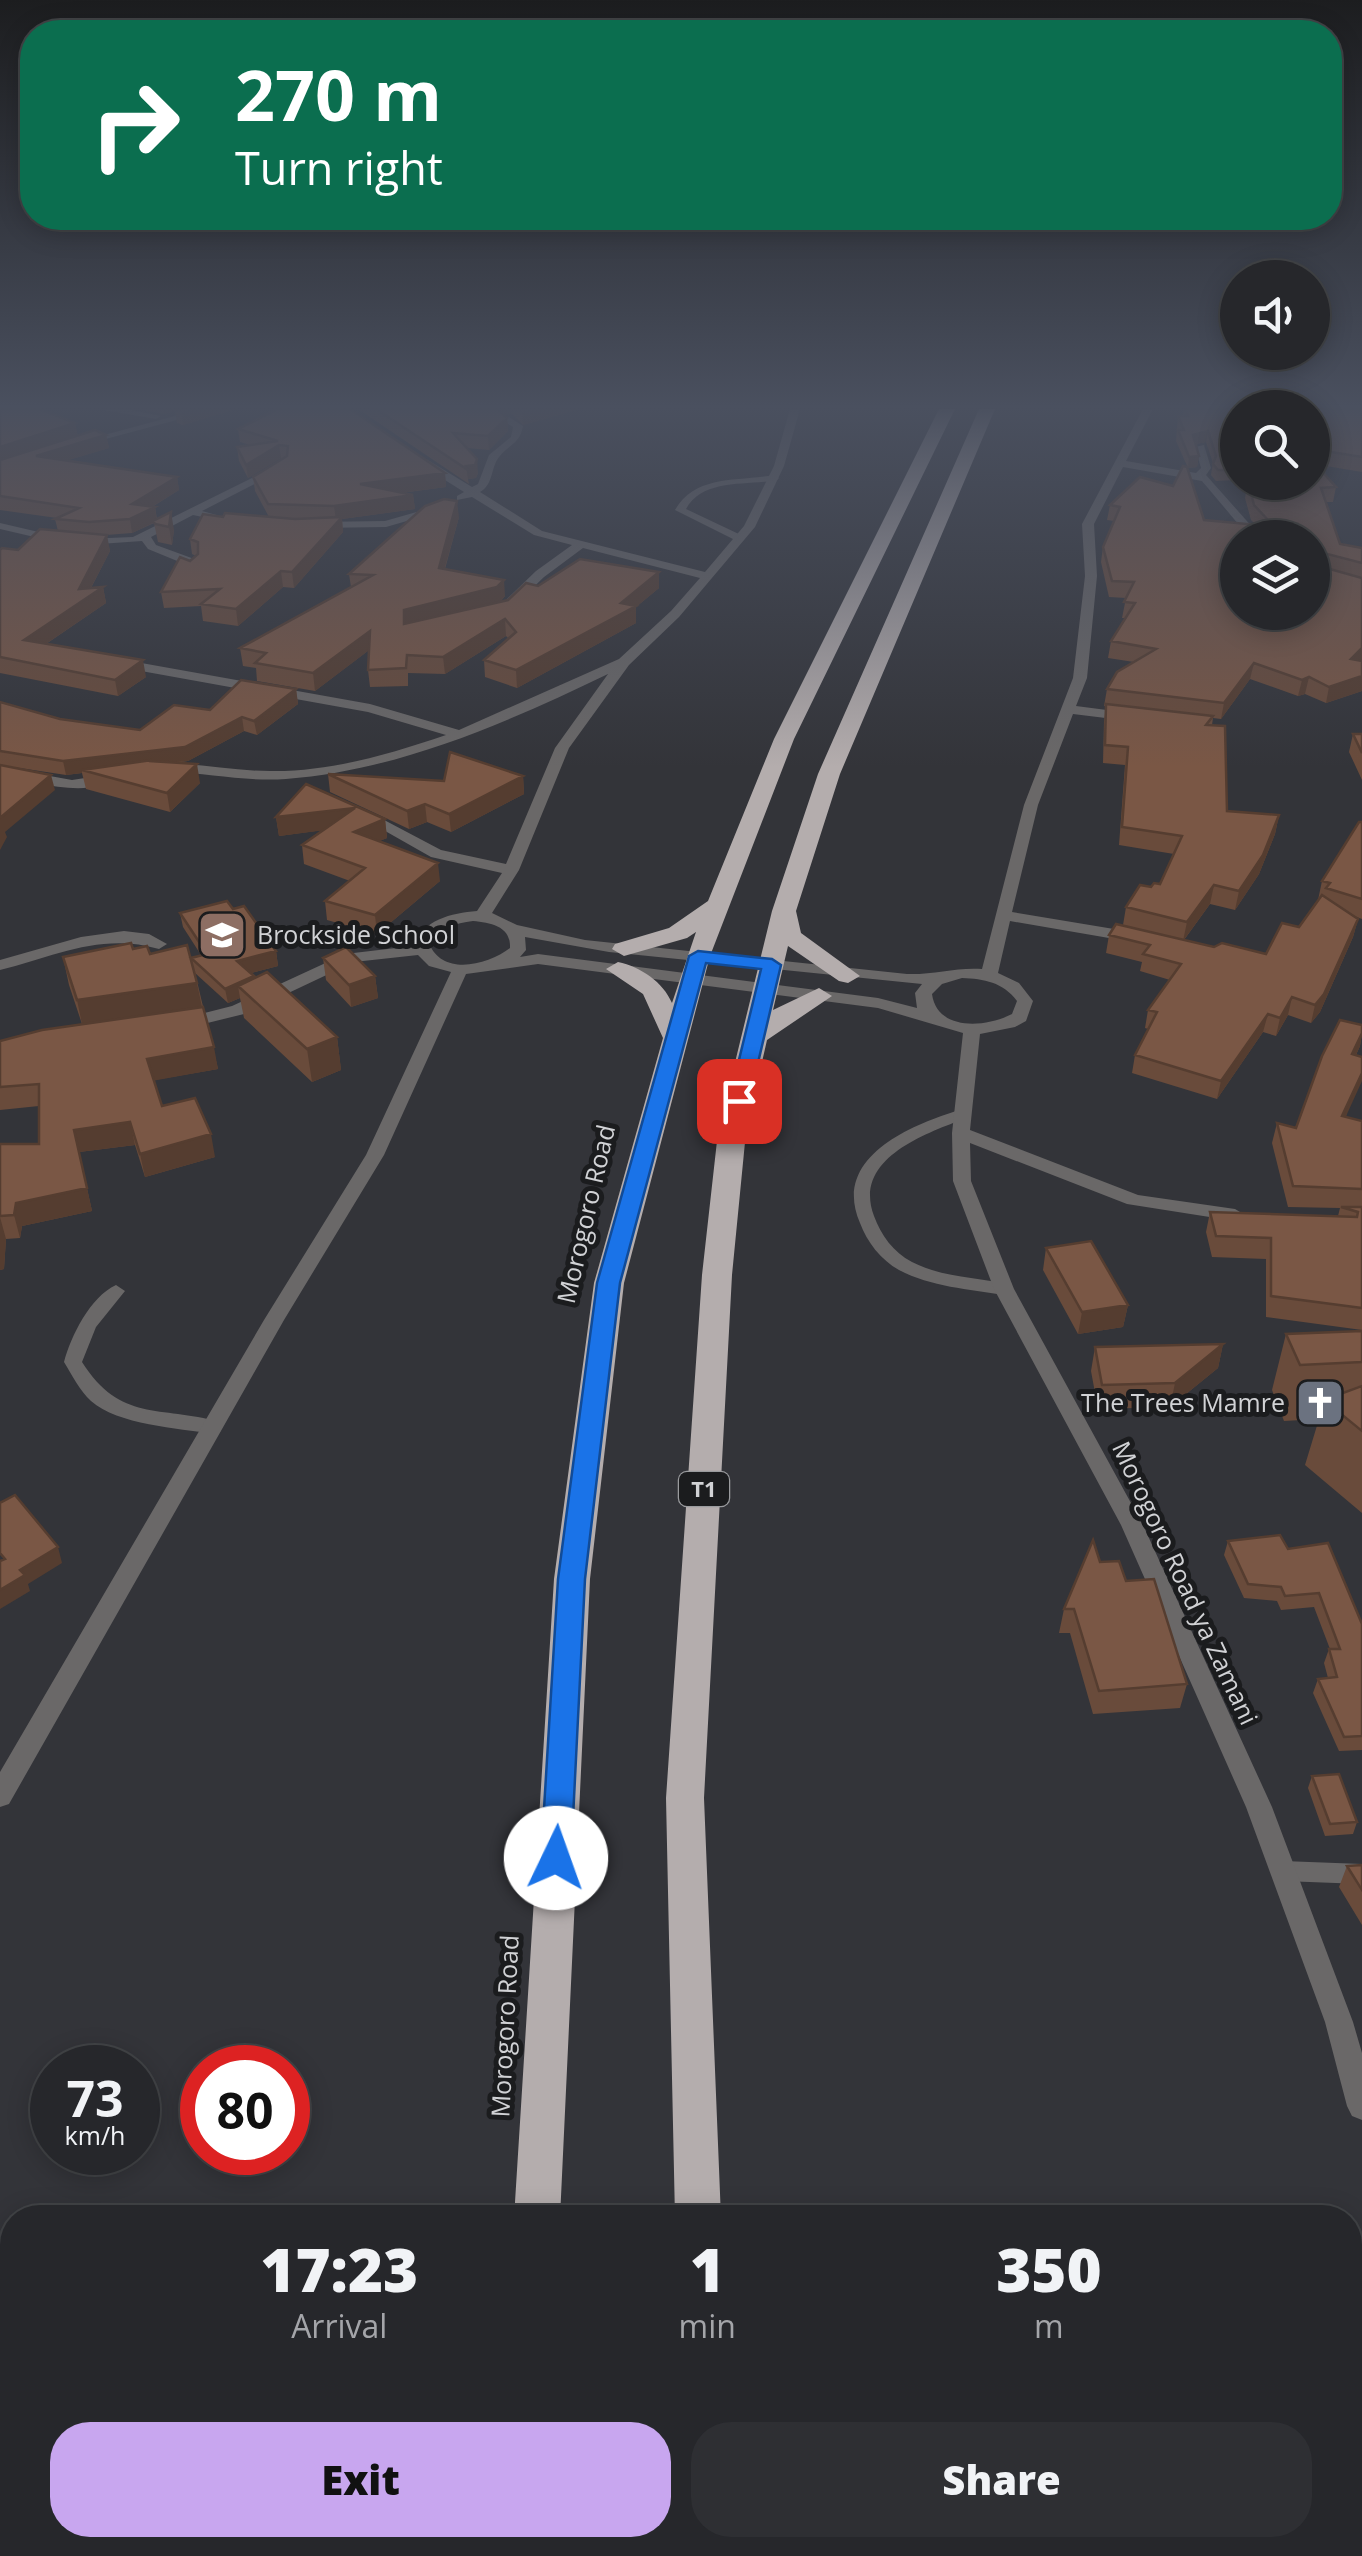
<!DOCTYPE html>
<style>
body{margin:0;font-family:"Open Sans",sans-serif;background:#2e2f33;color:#f1f3f6;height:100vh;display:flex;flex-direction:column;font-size:38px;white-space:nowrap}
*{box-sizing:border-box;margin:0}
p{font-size:32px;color:#a4a5a9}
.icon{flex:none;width:55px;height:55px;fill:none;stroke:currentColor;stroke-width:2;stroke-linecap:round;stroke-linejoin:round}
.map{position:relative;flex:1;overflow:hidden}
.side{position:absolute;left:0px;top:2205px;width:1362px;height:352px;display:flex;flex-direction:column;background:#26272b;border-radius:40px 40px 0 0;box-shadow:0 5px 25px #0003,0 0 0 2px #424447}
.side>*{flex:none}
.banner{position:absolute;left:20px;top:20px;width:1322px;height:210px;border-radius:40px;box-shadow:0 5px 25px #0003,0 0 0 2px #424447;background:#0b6e4f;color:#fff;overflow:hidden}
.tools{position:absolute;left:1220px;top:260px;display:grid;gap:20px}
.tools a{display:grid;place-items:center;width:110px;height:110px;border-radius:50%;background:#26272b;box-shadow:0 5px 25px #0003,0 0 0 2px #424447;font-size:50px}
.speed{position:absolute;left:30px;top:2045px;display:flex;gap:20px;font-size:50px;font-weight:700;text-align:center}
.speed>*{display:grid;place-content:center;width:130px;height:130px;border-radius:50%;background:#26272b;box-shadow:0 5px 25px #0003,0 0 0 2px #424447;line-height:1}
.speed small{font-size:25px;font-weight:400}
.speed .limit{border:15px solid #d22;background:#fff;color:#111}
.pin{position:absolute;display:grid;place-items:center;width:85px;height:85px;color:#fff;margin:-42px;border-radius:20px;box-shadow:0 5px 15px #0006}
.me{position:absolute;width:110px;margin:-55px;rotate:3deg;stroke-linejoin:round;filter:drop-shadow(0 0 8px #0008)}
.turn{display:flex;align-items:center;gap:35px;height:210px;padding:0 50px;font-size:45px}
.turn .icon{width:130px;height:130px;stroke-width:2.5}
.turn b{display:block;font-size:70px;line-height:85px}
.eta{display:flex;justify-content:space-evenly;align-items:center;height:170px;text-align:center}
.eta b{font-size:60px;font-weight:800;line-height:70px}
.cta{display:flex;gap:20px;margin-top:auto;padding:20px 50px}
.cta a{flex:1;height:115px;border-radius:40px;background:#c8a6ef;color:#111;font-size:40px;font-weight:800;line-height:115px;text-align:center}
.cta a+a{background:#2e2f33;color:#f1f3f6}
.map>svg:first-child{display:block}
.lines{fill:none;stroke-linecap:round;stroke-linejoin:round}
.lane{fill:#6a6868;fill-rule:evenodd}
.street{fill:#6a6868;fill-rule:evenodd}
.highway{fill:#b4adad;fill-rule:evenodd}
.wall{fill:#694b3b}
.shaded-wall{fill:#553d30}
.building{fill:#7a5745;stroke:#553d30;stroke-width:2.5}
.route{fill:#1a73e8;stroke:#114b97;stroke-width:2.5}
.labels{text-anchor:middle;stroke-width:10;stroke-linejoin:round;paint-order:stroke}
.shield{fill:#1b1c1e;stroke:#9a9b9e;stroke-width:2.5}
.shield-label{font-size:22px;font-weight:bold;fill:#d1d2d5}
.poi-label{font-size:25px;fill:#d1d2d5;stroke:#1b1c1e;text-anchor:start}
.street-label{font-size:25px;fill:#d1d2d5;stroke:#1b1c1e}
</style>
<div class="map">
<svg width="1362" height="2556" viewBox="0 0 1362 2556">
<rect width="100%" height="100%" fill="#333439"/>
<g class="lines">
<path class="lane" d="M774,475L779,478L777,480C747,486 703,478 686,509L743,536V540H735L675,510C696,474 738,482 774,475Z
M963,1109L969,1111L971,1114L969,1117C927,1133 852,1158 874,1216C881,1235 893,1252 912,1262C943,1278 978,1277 1010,1285L1013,1289L1010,1293L1004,1295C969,1289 931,1287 899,1270C881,1260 867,1242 860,1223C831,1157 912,1124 963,1109Z
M116,1285L125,1291L96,1327L82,1362C121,1423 159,1405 220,1422L222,1427L220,1432L213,1434C178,1428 118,1425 91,1401C80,1391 72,1375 64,1362C71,1336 90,1297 116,1285Z
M1283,1861L1362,1864V1884L1283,1881L1275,1878L1271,1871L1275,1864Z"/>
<path class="street" d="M98,409H126L161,416L156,419Z
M201,409H218L83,445L78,442Z
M790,409H800L784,466L755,527L679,617L629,665L569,748L519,870L492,913L517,925L585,940L907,974C933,975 957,967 982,969L1024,805L1073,678L1085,576L1082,524L1143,409H1153L1126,461L1196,473L1201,468L1195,447L1204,445L1211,468L1206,475L1262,538H1250L1202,481L1123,467L1094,524L1097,576L1087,678L1076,706L1130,713L1137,717L1130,721L1073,714L1038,805L1012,912L1138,933L1146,938L1138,943L1010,921L998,973L1019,983L1033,1001L1026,1021L1015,1027L980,1034L970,1130L1138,1195L1235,1209L1245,1215L1235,1221L1127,1204L970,1143L971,1181L1014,1289L1143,1525L1272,1807L1353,2022L1362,2053V2120L1352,2116L1347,2106L1325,2022L1246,1807L1121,1525L994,1289L953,1181L952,1133L963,1033L878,1008L538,964L466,974L384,1155L284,1320L9,1804L0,1807V1772L264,1320L366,1155L451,972L429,966L418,955L354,962L244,1014L183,1029L174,1024L177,1020L232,1006L345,954L413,946C423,920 451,913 477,911L502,873L431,857L357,815L359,812H369L441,850L506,864L555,748L608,674C506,723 400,770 286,779C247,782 209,773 170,772L163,768L170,764H184C213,766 241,771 270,771C330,772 390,754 446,735L368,712L119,667L113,663L119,659L370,704L459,730L619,659L671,611L700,578L583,548L544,577L515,605H507V599L536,571L572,545L534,535L472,497L457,500V496L464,492L418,463V459H426L472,487L478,484L489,455L511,437L513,427L500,419L509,417L523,426C520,444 509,444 499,457C490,469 494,484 480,492L542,531L705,572L744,526L774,466ZM473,921C491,923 511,926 510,948C488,965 442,977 429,943C440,928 455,923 473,921ZM525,937L609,952L922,984L915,993L917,1008L878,998L538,954L520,957L526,950ZM962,978C984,979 1003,982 1017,1001L1012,1014C985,1028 937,1031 932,994L942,984Z
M274,467L279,470L278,472L202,511L231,519V523L193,515L151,537L156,545L197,560L195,573H187V565L148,549L142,541L85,545L79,542L85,539L133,537Z
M434,507L438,508V512L386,527L316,528L310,525L316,522L385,521Z
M0,523L60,537L62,539L56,542L0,529Z
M0,767L72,780L111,774L118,778C86,799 35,782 0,775Z
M124,931L149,934L167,944L159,949C102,932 55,956 0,970V960L81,937Z"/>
<path class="highway" d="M939,409H955L794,739L710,956L624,1283L590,1579L560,2218H514L554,1579L594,1283L663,1038L643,994L606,969L618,962C641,967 663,982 672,1003L696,932L687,938L624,956L612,949L615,944L669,928L708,901L774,739Z
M979,409H995L840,774L796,911L801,933L860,976L848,983L839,981L788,946L773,1010L819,988L832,996L767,1040L746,1132L732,1275L704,1798L721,2218H675L666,1798L702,1275L718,1132L772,911L818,774Z
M501,2545H553V2556H501Z
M683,2545H735V2556H683Z"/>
</g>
<path class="wall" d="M0,409L78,436L106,435L109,448L68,460L177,477L179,490L152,507H155L157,519L174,530L172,545L158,542L154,523L132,533L106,535L110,551L91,588L103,587L106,603L46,644L146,677L118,696L0,673V550H18L58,531L55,519L57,518L0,510Z
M138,409H236L183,425L177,423L175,411L164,414Z
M358,409H576V410L523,425L512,414L503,415L507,418L508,431L489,450L467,448L478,473L476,478L468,479L469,484Z
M1184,409H1228L1237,470L1235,480L1216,481L1211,475L1213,463L1206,442L1196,444L1199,456L1197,467L1188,468L1176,441L1178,416H1183Z
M1312,409H1362V472L1326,466L1325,476L1336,487L1333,502H1326L1340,544L1362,548V691L1326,703L1305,694L1298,696L1250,679L1221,719L1213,718L1212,725L1227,811L1279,815L1275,834L1259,874L1235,910L1210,904L1184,940L1214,947L1266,954L1299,927L1318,900L1322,881L1362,822V919L1354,916L1358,919L1353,937L1320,1012L1311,1023L1288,1015L1276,1036L1263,1032L1217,1099L1132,1073L1135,1055L1148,1029L1145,1028L1148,1010L1170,980L1140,971L1142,962L1106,953L1109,935L1123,925L1126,907L1151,887L1160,884L1174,854L1119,845L1125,765L1103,763L1104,721L1106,706H1104L1107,689L1134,662L1108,658L1111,641L1126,618H1122L1126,598L1109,597L1101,562L1103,547L1114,521L1107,520L1110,505L1204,520L1255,524L1251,520L1245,498L1248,482Z
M238,429L445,473L446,487L401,493L413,495L415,509L342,519L343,532L294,588L283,587L238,626L203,621L201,606L164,608L161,592L196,556L192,554L190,539L223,517H269L255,491L253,477L283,458H281L248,478L239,461L237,447L250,445L240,442Z
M459,517L445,569L505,596L500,602L508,600L538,586L659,572V588L636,607V623L517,688L485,677L484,660L508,638L506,636L445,674L408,673V686L370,687L368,670L369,650L315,691L257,681L256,668L243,666L240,648L351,587L349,574Z
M296,689L298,704L257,735L244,731L188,761L175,763L200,783L170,812L86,789L82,773L66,775L0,765V702L60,719L140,730L210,710Z
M1353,734H1362V780L1349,752Z
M328,774L444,781L523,776L524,794L451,832L427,822L409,829L330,792Z
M276,817L385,819L387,838L379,841L440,881L377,934L327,920L325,901L350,881L304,864L302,845L323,830L279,836Z
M233,909L276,951L278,966L251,973L254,978L337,1037L341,1070L312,1082L244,1018L240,998L228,1003L195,973L218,1069L154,1080L162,1106L215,1157L145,1177L135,1145L79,1152L92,1211L22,1226L20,1238L6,1239L4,1269L0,1270V1144H39V1106L0,1110V1041L82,1024L69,985L63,957L133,949L150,954L191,958L201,955L183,927L180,913Z
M323,958L375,976L378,998L351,1007L326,980Z
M1362,1033L1360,1046L1356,1055L1346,1117L1362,1121V1330L1266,1317V1259L1212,1257L1206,1232L1210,1212L1338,1216L1340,1208L1288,1207L1272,1143L1277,1123L1296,1128Z
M1046,1248L1128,1305L1123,1327L1078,1334L1043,1270Z
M1362,1331V1513L1305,1465L1319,1419L1284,1421L1272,1390L1286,1334Z
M1223,1344L1218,1368L1170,1407L1098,1409L1091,1371L1095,1347Z
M1228,1541L1288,1549L1362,1624V1750L1339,1751L1313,1693L1318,1679L1328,1678L1324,1663L1329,1649H1330L1314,1607L1281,1610L1277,1601L1244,1598L1224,1555Z
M1100,1562L1126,1581L1187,1684L1180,1708L1093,1714L1070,1633H1059L1064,1609Z
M1312,1776L1357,1822L1353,1834L1325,1836L1308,1788Z
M1362,1865V1925L1339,1887L1347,1866Z"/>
<path class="shaded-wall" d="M163,409H184L164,414Z
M191,409H236L183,425L181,412Z
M497,409H511L512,414L499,415Z
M533,409H576V410L523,425L522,412Z
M507,418L508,431L489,450L488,436Z
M75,423L78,436L0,461V447Z
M1208,431L1206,442L1192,445L1193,435Z
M106,435L109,448L39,469L36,456Z
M279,445L281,458L248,478L246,465Z
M1199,456L1197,467L1188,468L1189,457Z
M477,459L478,473L476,478L468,479L466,466Z
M445,473L446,487L361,498L360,484Z
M177,477L179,490L140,514L155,507L157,521L132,533L130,519L132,504Z
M413,495L415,509L342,519L343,532L294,588L292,572L336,520L334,506Z
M457,501L459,517L440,585L439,568Z
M171,512L174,530L172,545L169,527Z
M107,535L110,551L85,599L103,587L106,603L28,656L24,640L79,589Z
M281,571L283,587L238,626L236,609Z
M659,572V588L636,607V623L517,688L516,670L621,603Z
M504,580L505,596L498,604L405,641L404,610Z
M505,619L506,636L445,674L443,657Z
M370,631L372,648L315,691L313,673Z
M1362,648V660L1347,676L1351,659Z
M143,660L146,677L118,696L115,680Z
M1254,663L1250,679L1221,719L1224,703Z
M1362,676V691L1326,703L1329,687Z
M1309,677L1305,694L1298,696L1302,680Z
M296,689L298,704L257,735L254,721Z
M242,717L244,731L188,761L82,770V773L66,775L63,761Z
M197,764L200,783L170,812L167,793Z
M51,775L55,790L5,832L7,837L0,850V818Z
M523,776L524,794L451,832L449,814Z
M425,804L427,822L409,829L407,811Z
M355,808L357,826L279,836L276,817Z
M1279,815L1275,834L1259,874L1235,910L1239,891Z
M385,819L387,838L356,851L354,832Z
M438,863L440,881L377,934L375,915Z
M1214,885L1210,904L1183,941L1187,922Z
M1358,919L1353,937L1320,1012L1311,1023L1315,1005Z
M276,951L278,966L240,976L237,961Z
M254,976L256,991L238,986L240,998L228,1003L225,989Z
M375,976L378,998L351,1007L349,985Z
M197,983L203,1012L83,1029L77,1000Z
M1292,997L1288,1015L1276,1036L1280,1018Z
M1268,1014L1263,1032L1217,1099L1221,1081Z
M1362,1033L1360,1046L1347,1074L1352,1054Z
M337,1037L341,1070L312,1082L307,1049Z
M214,1047L218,1069L152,1081L147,1059Z
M1362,1073V1081L1337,1136L1342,1116Z
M130,1122L135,1145L79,1152L92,1211L22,1226L20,1238L14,1215L16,1203L74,1130Z
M211,1134L215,1157L145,1177L140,1154Z
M0,1217L6,1239L4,1269L0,1270Z
M1128,1305L1123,1327L1078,1334L1082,1312Z
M1223,1344L1218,1368L1170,1407L1175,1383Z
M58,1547L62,1563L28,1584L30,1591L0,1609V1590L20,1570Z"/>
<path class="building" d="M0,409H40L75,423L0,447Z
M278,409H350L445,473L360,484L413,495L334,506L268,504L253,477L287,456L288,446L279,445L246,465L237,447L278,441L238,429Z
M376,409H497L507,418L488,436L453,433L477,459L475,465L466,466L468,470Z
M1186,409H1228L1237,470H1218L1213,464L1216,456L1208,431L1193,435L1199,456L1189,457L1178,430H1184L1178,416H1188Z
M1312,409H1362V457L1313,449L1327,467H1318L1336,487L1321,488L1340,544L1362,548V563L1316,551L1312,554V538H1238V612H1312V564L1362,578V648L1351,659L1362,661V676L1329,687L1309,677L1302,680L1254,663L1224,703L1107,689L1117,672L1156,649L1111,641L1135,603L1124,602L1134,582L1112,581L1103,547L1120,507L1110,505L1140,477L1173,486L1183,466L1187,467L1204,520L1268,526V520L1254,505L1248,482H1312Z
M95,430L106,435L36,456L177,477L132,504L155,507L130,519L89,522L55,519L79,508L0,496V460Z
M444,499L457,501L439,568L504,580L497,587L404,610V624L508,600L526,583L538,586L580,559L659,572L621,603L636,606L516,670L484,660L516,632L505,619L443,657L407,655L406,668L368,670L370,631L313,673L255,663L266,653L240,648L373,575L349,574L425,506Z
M171,512L169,527L155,524L153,521Z
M225,513L295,519L342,517L292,572L281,571L236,609L201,604L220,589L161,592L180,557L190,561L198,554V542L190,539L203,514L223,517Z
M40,529L107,535L79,589L103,587L24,640L143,660L115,680L0,657V550L2,548L18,550Z
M241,680L296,689L254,721L242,717L185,747L63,761L0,751V702L60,719L140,730L174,705L210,710Z
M1106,704L1213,716L1206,725L1225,726L1227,811L1279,815L1263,855L1239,891L1214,885L1187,922L1126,907L1140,885L1151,887L1154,883L1160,884L1182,836L1122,827L1128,747L1105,745Z
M1353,734H1362V753Z
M450,752L523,776L449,814L425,804L407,811L328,774L444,781Z
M152,760L149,761L197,764L167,793L82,770Z
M0,765L51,775L0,818Z
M306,784L385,819L354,832L438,863L375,915L325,901L365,868L302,845L355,808L276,817Z
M1359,822H1362V899L1326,888L1330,883L1322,881Z
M1322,895L1358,919L1324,994L1315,1005L1292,997L1280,1018L1268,1014L1221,1081L1135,1055L1157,1012L1148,1010L1181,964L1143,954L1150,945L1109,935L1116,924L1214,947L1222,943L1266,954L1282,923L1299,927Z
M227,901L233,909L244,906L276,951L237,961L254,976L225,989L191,958L207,954L180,913Z
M131,943L133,949L147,946L150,954L187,945L197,983L77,1000L63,957Z
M346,947L375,976L349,985L323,958Z
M267,972L337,1037L307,1049L238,986Z
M203,1007L214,1047L147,1059L162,1106L195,1098L211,1134L140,1154L130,1122L74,1130L87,1188L16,1203L14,1215L0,1216V1144H39V1084L0,1087V1041L42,1030Z
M1340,1020L1362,1025V1033L1352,1054L1362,1057V1073L1342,1116L1362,1121V1189L1293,1186L1277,1123L1296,1128L1322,1056Z
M1341,1207H1362V1308L1271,1296V1238L1216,1236L1210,1212L1357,1217L1358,1212Z
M1091,1241L1128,1305L1082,1312L1046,1248Z
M1362,1331V1362L1300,1365L1286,1334Z
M1223,1344L1175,1383L1102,1385L1095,1347Z
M1362,1386V1431L1324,1400Z
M15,1495L58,1547L20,1570L25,1575L0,1590V1561L5,1559L0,1553V1503Z
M1280,1535L1288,1549L1328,1543L1362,1624V1736L1344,1737L1318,1679L1337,1677L1329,1649H1340L1319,1593L1285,1596L1281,1587L1248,1584L1228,1541Z
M1093,1540L1100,1562L1119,1561L1126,1581L1154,1579L1187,1684L1099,1691L1074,1609H1064Z
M1339,1774L1357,1822L1330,1824L1312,1776Z
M1362,1865V1890L1347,1866Z"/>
<linearGradient id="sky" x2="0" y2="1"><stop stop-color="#1c1d1f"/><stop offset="0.53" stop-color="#4a505f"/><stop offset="1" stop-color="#4a505f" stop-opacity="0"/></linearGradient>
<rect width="1362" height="767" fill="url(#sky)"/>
<path class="route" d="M698,951L772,959L781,965L749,1101L739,1107L729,1101L761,969L706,963L620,1283L585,1579L571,1858L567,1868L556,1872L546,1868L541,1858L558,1579L597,1283L689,956Z"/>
<defs>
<g id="school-square" transform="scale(2.5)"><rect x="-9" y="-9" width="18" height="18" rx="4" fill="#8d6e63" stroke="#1b1c1e"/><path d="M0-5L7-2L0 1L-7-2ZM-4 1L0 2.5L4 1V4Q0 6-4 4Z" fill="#fff"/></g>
<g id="church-square" transform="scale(2.5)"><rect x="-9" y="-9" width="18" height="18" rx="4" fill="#6b7280" stroke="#1b1c1e"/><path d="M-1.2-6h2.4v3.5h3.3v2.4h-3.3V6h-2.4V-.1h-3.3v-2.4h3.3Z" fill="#fff"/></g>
</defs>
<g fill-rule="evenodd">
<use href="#school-square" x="222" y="935"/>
<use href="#church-square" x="1320" y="1403"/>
</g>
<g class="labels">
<rect class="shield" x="679" y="1472" width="50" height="34" rx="8"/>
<g class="shield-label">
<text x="704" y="1497">T1</text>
</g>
<g class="poi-label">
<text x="257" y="944">Brockside School</text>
<text x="1285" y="1412" text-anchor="end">The Trees Mamre</text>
</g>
<g class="street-label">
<text transform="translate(586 1214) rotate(-77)" y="9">Morogoro Road</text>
<text transform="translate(1185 1583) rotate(65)" y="9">Morogoro Road ya Zamani</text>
<text transform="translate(505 2026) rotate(-87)" y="9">Morogoro Road</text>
</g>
</g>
</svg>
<div class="tools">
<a><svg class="icon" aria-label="sound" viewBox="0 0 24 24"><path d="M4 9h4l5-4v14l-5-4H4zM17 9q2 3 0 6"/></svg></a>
<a><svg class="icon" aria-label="search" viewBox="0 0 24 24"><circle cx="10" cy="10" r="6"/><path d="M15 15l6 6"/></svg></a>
<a><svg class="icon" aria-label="layers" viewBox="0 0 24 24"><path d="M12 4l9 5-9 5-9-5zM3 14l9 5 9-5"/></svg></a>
</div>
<div class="speed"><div>73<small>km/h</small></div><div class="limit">80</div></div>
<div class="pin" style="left:739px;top:1101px;background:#d93025"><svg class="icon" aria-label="arrive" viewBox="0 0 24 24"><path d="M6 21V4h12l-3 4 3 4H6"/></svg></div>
<svg class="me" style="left:556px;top:1858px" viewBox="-20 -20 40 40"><circle r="19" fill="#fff"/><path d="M0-13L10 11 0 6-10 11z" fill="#1a73e8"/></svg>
<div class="banner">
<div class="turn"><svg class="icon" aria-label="right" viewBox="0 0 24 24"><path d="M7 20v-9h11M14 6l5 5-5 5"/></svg><div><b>270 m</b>Turn right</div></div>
</div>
<section class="side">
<div class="eta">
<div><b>17:23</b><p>Arrival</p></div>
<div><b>1</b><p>min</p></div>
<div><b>350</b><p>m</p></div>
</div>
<div class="cta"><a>Exit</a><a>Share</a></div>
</section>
</div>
